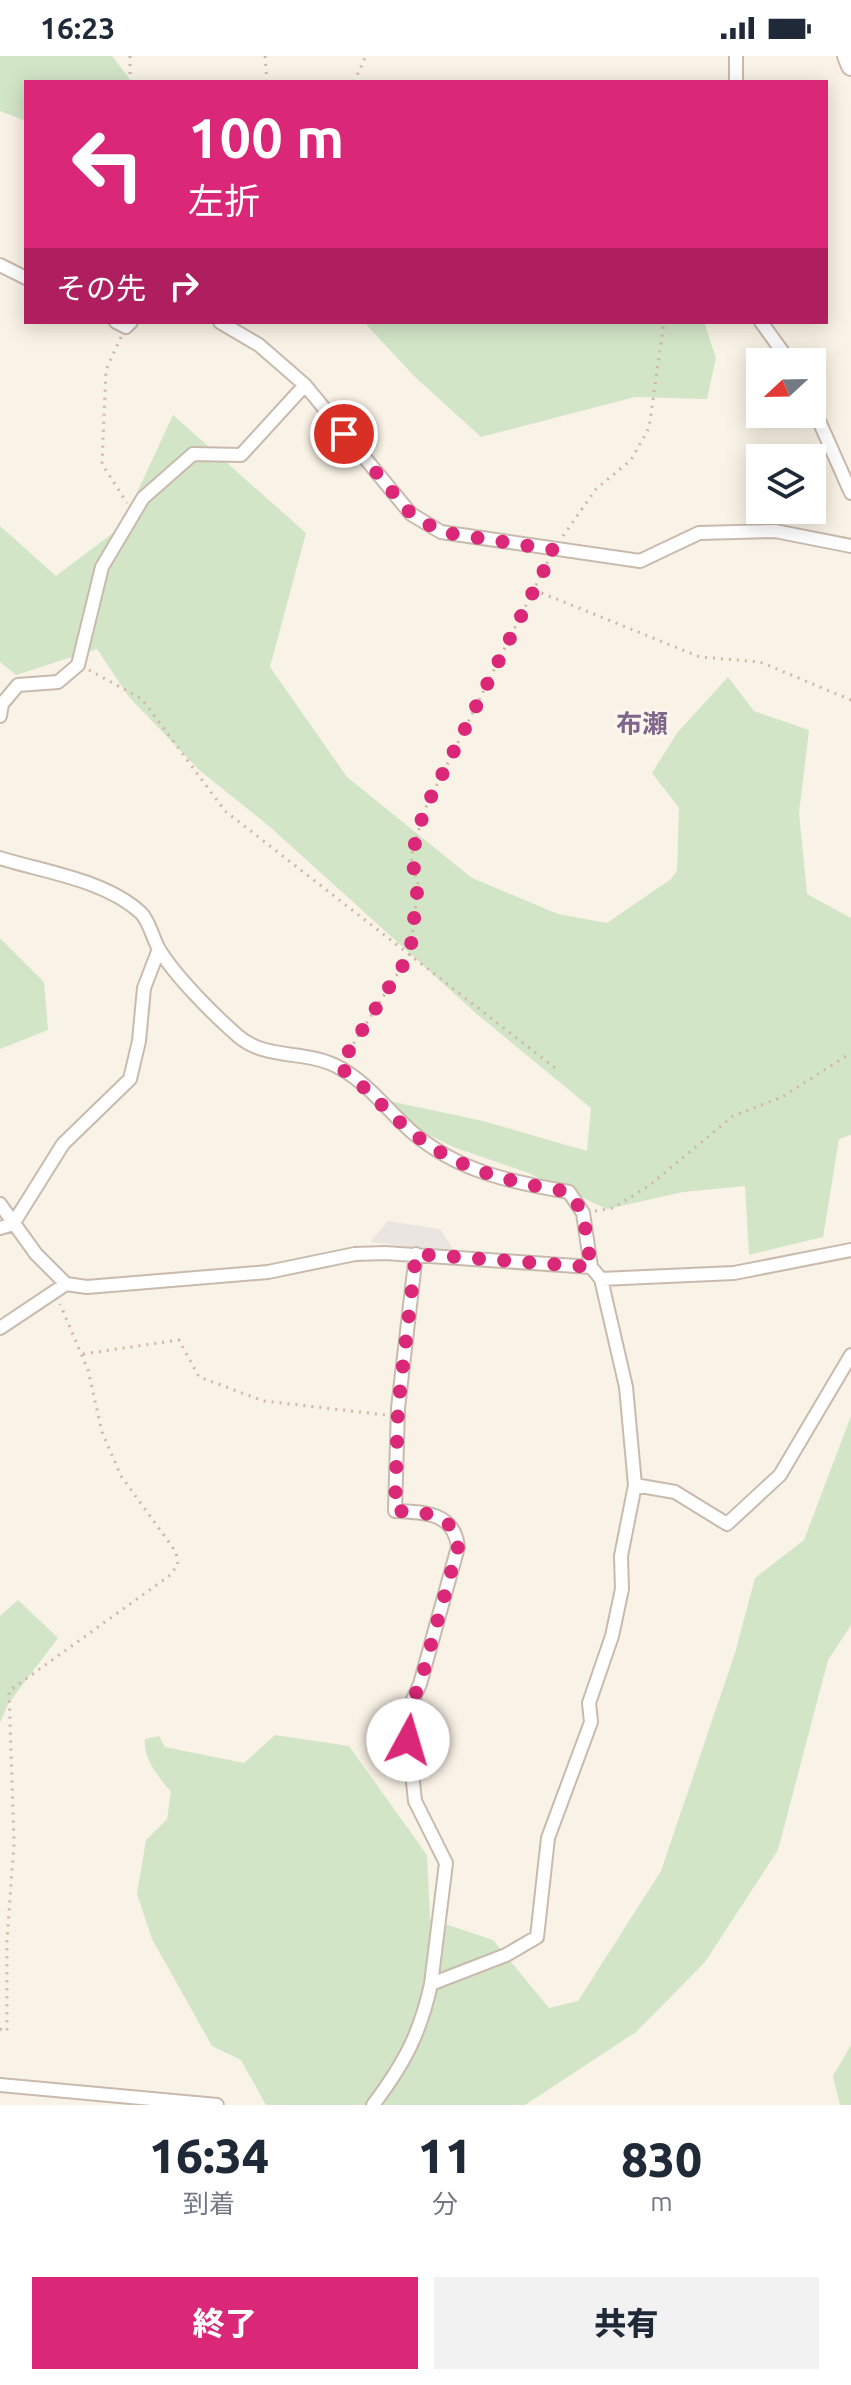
<!DOCTYPE html>
<html lang="ja">
<meta charset="utf-8">
<style>
body{margin:0;font-family:Ubuntu,"Noto Sans JP",sans-serif;background:#f2f2f3;color:#1f2937;height:100vh;display:flex;flex-direction:column;font-size:30px;white-space:nowrap}
*{box-sizing:border-box;margin:0}
p{font-size:26px;color:#747a83}
.icon{flex:none;width:44px;height:44px;fill:none;stroke:currentColor;stroke-width:2;stroke-linecap:round;stroke-linejoin:round}
.map{position:relative;height:2049px;overflow:hidden}
.details{display:flex;flex-direction:column;background:#fff;flex:1}
.details>*{flex:none}
.top-card{position:absolute;left:24px;top:24px;width:804px;height:244px;border-radius:0px;box-shadow:0 4px 20px #0003;background:#db2777;color:#fff;overflow:hidden}
.needle{width:52px;rotate:248deg}
.buttons{position:absolute;left:746px;top:292px;display:grid;gap:16px}
.buttons a{display:grid;place-items:center;width:80px;height:80px;border-radius:0px;background:#fff;box-shadow:0 4px 20px #0003;font-size:40px}
.pin{position:absolute;display:grid;place-items:center;width:68px;height:68px;color:#fff;margin:-34px;border:4px solid #fff;border-radius:50%;box-shadow:0 2px 8px #0007}
.me{position:absolute;width:88px;margin:-44px;rotate:6deg;stroke-linejoin:round;filter:drop-shadow(0 0 6px #0008)}
.turn{display:flex;align-items:center;gap:28px;height:168px;padding:0 32px;font-size:36px}
.turn .icon{width:104px;height:104px;stroke-width:2.5}
.turn b{display:block;font-size:56px;line-height:68px}
.then{display:flex;align-items:center;height:76px;padding:0 32px;background:#0003;gap:16px;font-size:30px}
.eta{display:flex;justify-content:space-evenly;align-items:center;height:136px;text-align:center}
.eta b{font-size:48px;font-weight:800;line-height:56px}
.cta{display:flex;gap:16px;margin-top:auto;padding:16px 32px}
.cta a{flex:1;height:92px;border-radius:0px;background:#db2777;color:#fff;font-size:32px;font-weight:800;line-height:92px;text-align:center}
.cta a+a{background:#f2f2f3;color:#1f2937}
.status{display:flex;justify-content:space-between;align-items:center;height:56px;padding:0 40px;background:#fff;direction:ltr}
.status svg{height:22px;fill:currentColor}
.map>svg:first-child{display:block}
.industrial{fill:#eae5e0}
.green{fill:#d3e5c7}
.lines{fill:none;stroke-linecap:round;stroke-linejoin:round}
.street-casing{stroke:#c9baae;stroke-width:16}
.secondary-casing{stroke:#cebcaf;stroke-width:22}
.path{stroke:#d0b6a5;stroke-width:3;stroke-dasharray:2 6;stroke-linecap:butt}
.street{stroke:#fff;stroke-width:12}
.secondary{stroke:#fff;stroke-width:18}
.route{stroke:#db2777;stroke-width:14;stroke-dasharray:0 25.2}
.labels{text-anchor:middle;stroke-width:6;stroke-linejoin:round;paint-order:stroke}
.neighbourhood-label{font-size:26px;font-weight:bold;fill:#7f668c;stroke:#fdf6ec}
</style>
<div class="status"><b>16:23</b><svg viewBox="0 0 49 12"><path d="M0 12V9h3v3zM5 12V6h3v6zM10 12V3h3v9zM15 12V0h3v12zM26 1h20v11H26zM47 4h2v5h-2z"/></svg></div>
<div class="map">
<svg width="851" height="2049" viewBox="0 0 851 2049">
<rect width="100%" height="100%" fill="#f9f2e6"/>
<path class="industrial" d="M388,1165L440,1173L455,1196L370,1186Z"/>
<path class="green" d="M0,0H112L132,26H26V65L0,55Z
M364,266H704L716,302L707,343L635,341L481,381L414,320Z
M173,359L306,477L270,611L347,721L472,822L558,858L607,867L671,823L677,815L679,752L652,717L677,677L728,621L754,655L809,674L799,757L807,838L851,862V1079L839,1083L823,1181L749,1199L745,1130L683,1136L607,1153L526,1116L453,1091L386,1057L389,1045L483,1065L587,1095L591,1052L478,959L269,770L199,714L129,641L97,593L16,619L0,606V470L56,520L121,471Z
M0,882L44,926L48,974L0,993Z
M851,1360V1569L828,1604L778,1794L705,1906L636,1976L525,2049H266L241,2004L212,1990L152,1883L137,1838L146,1784L167,1763L171,1736C159,1721 143,1704 145,1683L159,1680L165,1691L244,1707L275,1679L349,1690L427,1799L430,1863L493,1884L549,1952L578,1945L661,1815L735,1597L755,1522L804,1484Z
M18,1544L58,1582L8,1648L0,1667V1560Z
M851,1989V2049H840L833,2020Z"/>
<g class="lines">
<g class="street-casing">
<path id="street" d="M736,0V26
M0,209L26,222
M116,266L126,271L131,266
M220,266L259,289L305,329L411,458L441,476L640,505L699,477L775,475L851,490
M761,266L790,306
M812,349L851,437
M0,660L2,648L18,629L58,626L78,609L102,511L143,442L193,398L241,399L305,329
M0,802C44,816 106,824 141,857C150,866 153,884 160,895C177,922 214,959 238,980C267,1005 307,993 340,1012C369,1028 388,1055 412,1076C459,1116 511,1126 569,1136L583,1157L591,1211
M0,1148L36,1198L66,1228L87,1231L268,1216L355,1198L385,1197L591,1211L601,1223L734,1217L851,1194
M0,1172L13,1168L63,1088L130,1023L139,985L144,932L159,893
M416,1198L398,1352L395,1455C426,1456 454,1457 458,1491L420,1628L406,1659L415,1745L446,1807L431,1928
M0,1272L66,1228
M635,1429L675,1436L727,1468L780,1419L851,1299
M0,2029L217,2049
M373,2049C404,2008 420,1978 431,1928L506,1899L537,1881L548,1782L591,1666L589,1647L612,1580L622,1533L621,1500L635,1429L626,1331L601,1223"/>
</g>
<g class="secondary-casing">
<path id="secondary" d="M847,0L851,10"/>
</g>
<path class="path" d="M265,0L267,26
M130,26V0
M354,26L366,0
M121,281L106,314L102,408L127,447
M563,480L596,433L631,404L649,372L664,266
M534,534L700,601L760,606L851,644
M89,614L142,643L225,755L559,1015
M345,1001L410,898L418,828L411,802L424,755L549,503
M595,1155L613,1152L650,1129L733,1060L782,1041L851,997
M83,1298L179,1284L199,1321L264,1345L386,1359
M0,1973L7,1975V1884L14,1787L9,1635L169,1520L178,1509L176,1496L121,1420L102,1376L88,1314L60,1248"/>
<use href="#street" class="street"/>
<use href="#secondary" class="secondary"/>
</g>
<g class="lines">
<path class="route" d="M344,378L411,458L441,476L554,494L424,755L411,802L418,828L410,898L339,1011C367,1031 387,1057 414,1078C462,1116 511,1126 569,1136L583,1157L591,1211L416,1198L398,1352L395,1455C426,1456 454,1457 458,1491L420,1628L406,1659L408,1684"/>
</g>
<g class="labels">
<g class="neighbourhood-label">
<text x="642" y="677">布瀬</text>
</g>
</g>
</svg>
<div class="buttons">
<a><svg class="needle" viewBox="-14 -14 28 28"><path d="M0-13l5 13h-10z" fill="#e53935"/><path d="M0 13l5-13h-10z" fill="#747a83"/></svg></a>
<a><svg class="icon" aria-label="layers" viewBox="0 0 24 24"><path d="M12 4l9 5-9 5-9-5zM3 14l9 5 9-5"/></svg></a>
</div>
<div class="pin" style="left:344px;top:378px;background:#d93025"><svg class="icon" aria-label="arrive" viewBox="0 0 24 24"><path d="M6 21V4h12l-3 4 3 4H6"/></svg></div>
<svg class="me" style="left:408px;top:1684px" viewBox="-20 -20 40 40"><circle r="19" fill="#fff"/><path d="M0-13L10 11 0 6-10 11z" fill="#db2777"/></svg>
<div class="top-card">
<div class="turn"><svg class="icon" aria-label="left" viewBox="0 0 24 24"><path d="M17 20v-9H6M10 6l-5 5 5 5"/></svg><div><b>100 m</b>左折</div></div>
<div class="then">その先<svg class="icon" aria-label="right" viewBox="0 0 24 24"><path d="M7 20v-9h11M14 6l5 5-5 5"/></svg></div>
</div>
</div>
<section class="details">
<div class="eta">
<div><b>16:34</b><p>到着</p></div>
<div><b>11</b><p>分</p></div>
<div><b>830</b><p>m</p></div>
</div>
<div class="cta"><a>終了</a><a>共有</a></div>
</section>
